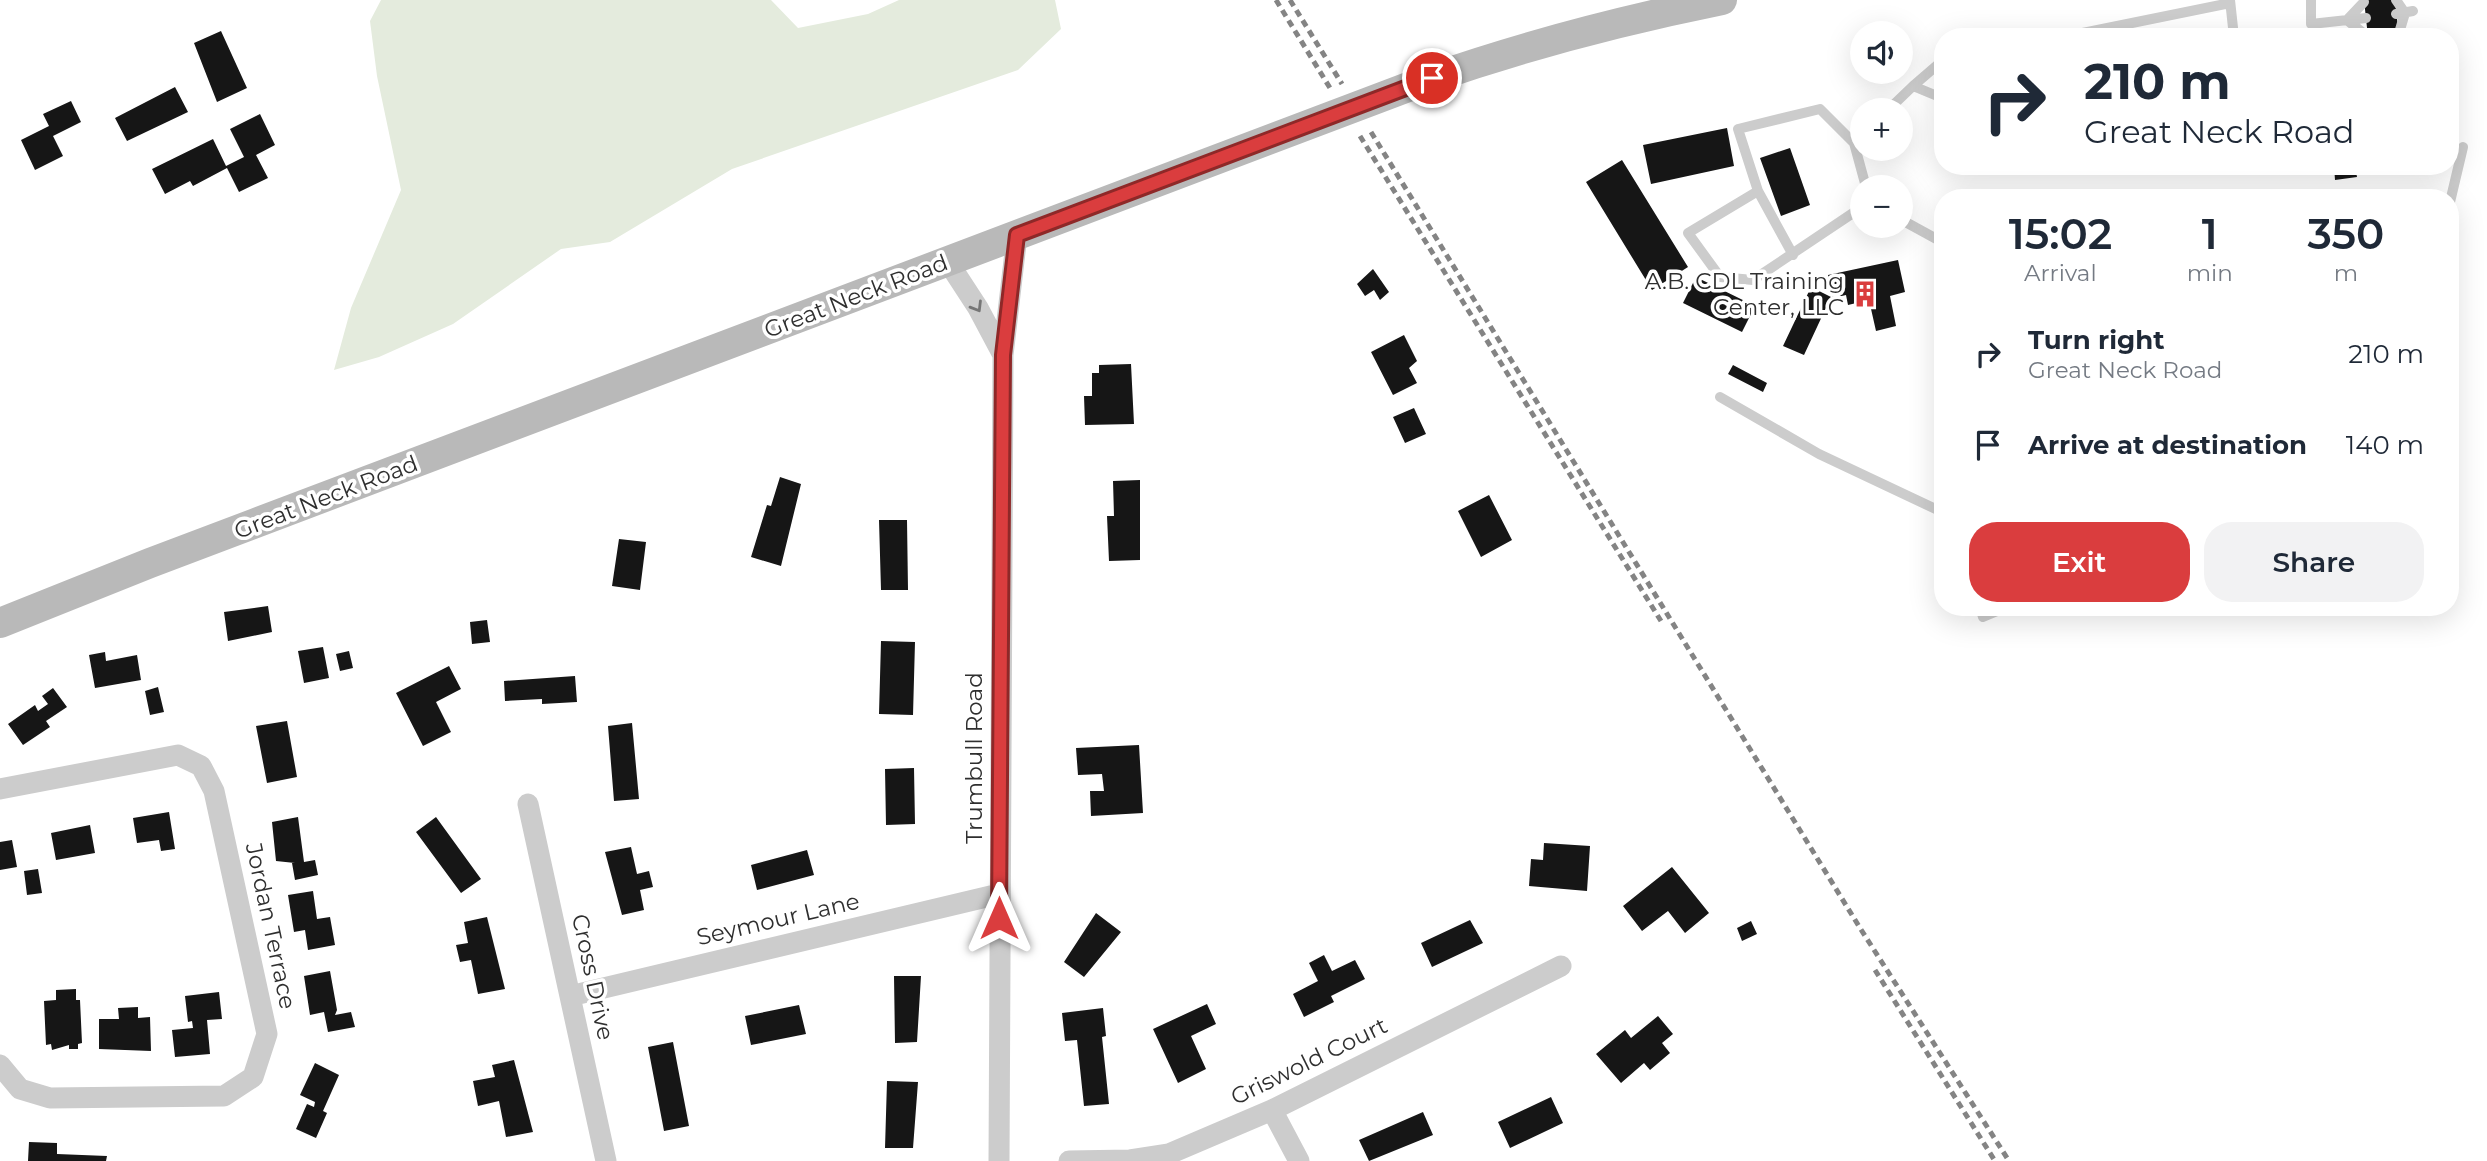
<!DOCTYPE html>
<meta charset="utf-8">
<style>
body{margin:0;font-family:Montserrat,sans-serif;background:#f2f2f3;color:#1f2937;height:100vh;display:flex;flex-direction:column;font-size:26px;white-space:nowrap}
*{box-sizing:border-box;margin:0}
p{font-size:23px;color:#747a83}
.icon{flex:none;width:38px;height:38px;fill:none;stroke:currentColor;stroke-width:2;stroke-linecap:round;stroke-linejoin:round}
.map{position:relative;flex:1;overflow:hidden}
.drawer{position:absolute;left:1934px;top:189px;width:525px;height:427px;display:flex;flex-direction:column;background:#fff;border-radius:28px;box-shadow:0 7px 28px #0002}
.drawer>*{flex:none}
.guide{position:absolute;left:1934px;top:28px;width:525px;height:147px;border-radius:28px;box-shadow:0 7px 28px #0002;background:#fff;color:#1f2937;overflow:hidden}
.fabs{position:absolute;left:1850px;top:21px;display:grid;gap:14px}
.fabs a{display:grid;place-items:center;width:63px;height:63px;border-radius:50%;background:#fff;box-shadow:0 7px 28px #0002;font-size:35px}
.pin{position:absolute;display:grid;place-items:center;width:60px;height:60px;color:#fff;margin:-30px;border:4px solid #fff;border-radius:50%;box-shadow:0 2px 7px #0007}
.me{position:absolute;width:77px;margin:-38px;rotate:0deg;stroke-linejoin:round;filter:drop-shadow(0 0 5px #0008)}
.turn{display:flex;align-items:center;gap:24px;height:147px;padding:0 35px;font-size:32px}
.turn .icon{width:91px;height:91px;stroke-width:2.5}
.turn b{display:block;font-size:49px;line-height:60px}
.eta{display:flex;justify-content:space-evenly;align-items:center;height:119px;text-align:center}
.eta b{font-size:42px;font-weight:600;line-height:49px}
.primary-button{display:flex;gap:14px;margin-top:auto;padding:14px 35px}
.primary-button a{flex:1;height:80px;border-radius:28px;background:#da3d3e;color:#fff;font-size:28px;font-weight:600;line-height:80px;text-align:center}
.primary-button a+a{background:#f2f2f3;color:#1f2937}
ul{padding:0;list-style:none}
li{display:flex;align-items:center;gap:21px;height:91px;padding:0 35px}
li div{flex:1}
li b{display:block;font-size:26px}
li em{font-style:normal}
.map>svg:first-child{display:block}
.green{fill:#e4ebdd}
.building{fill:#161616}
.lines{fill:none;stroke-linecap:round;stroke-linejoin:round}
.service{stroke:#ccc;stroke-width:10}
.minor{stroke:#ccc;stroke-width:21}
.secondary{stroke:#b9b9b9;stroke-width:30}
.rail{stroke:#848484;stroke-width:5;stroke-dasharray:7 5;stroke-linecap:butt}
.oneway{stroke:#767676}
.route-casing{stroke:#8e2828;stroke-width:18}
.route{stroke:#da3d3e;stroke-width:12}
.labels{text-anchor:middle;stroke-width:7;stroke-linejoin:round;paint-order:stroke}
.poi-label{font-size:23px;fill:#2f2f2f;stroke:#fff;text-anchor:end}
.street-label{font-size:23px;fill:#2f2f2f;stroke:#fff}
</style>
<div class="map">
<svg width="2487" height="1161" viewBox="0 0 2487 1161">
<rect width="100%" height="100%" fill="#fff"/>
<path class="green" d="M381,0H771L798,28L868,14L899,0H1055L1061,29L1018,70L732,169L610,242L561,249L453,324L379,357L334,370L351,308L401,190L377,76L370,21Z"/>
<path class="building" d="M2364,0H2395L2399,37H2368Z
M221,31L247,88L217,102L194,43Z
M175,87L188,112L127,141L115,118Z
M71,101L81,122L53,136L63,156L35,170L21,140L49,126L43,114Z
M260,114L275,145L256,155L268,178L239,192L227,168L193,186L190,181L165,194L152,169L213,139L226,166L244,157L230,129Z
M1727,128L1734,166L1651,184L1643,145Z
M1790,148L1810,205L1781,216L1760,158Z
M1622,160L1688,267L1652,290L1586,182Z
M2334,166H2355L2357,177L2335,180Z
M1898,260L1905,292L1890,296L1896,326L1876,331L1869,300L1848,305L1846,295L1833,298L1828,275Z
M1373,269L1389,292L1380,300L1374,290L1365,296L1357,284Z
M1696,277L1755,306L1742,332L1683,303Z
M1811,287L1831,297L1804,355L1783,346Z
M1404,335L1417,361L1409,368L1417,383L1393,395L1371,352Z
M1131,364L1134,424L1085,425L1084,396H1092V373H1099V365Z
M1733,365L1767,383L1763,392L1728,374Z
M1414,408L1426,434L1405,443L1393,417Z
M780,477L801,484L781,566L751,557L767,505L771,506Z
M1140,480V560L1109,561L1107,516H1114L1113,481Z
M1489,495L1512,540L1481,557L1458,511Z
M879,520H907L908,590H881Z
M619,539L646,542L640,590L612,586Z
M268,606L272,632L228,641L224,612Z
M487,620L490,642L472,644L470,622Z
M881,641L915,642L913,715L879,714Z
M323,647L329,678L304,683L298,651Z
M349,651L353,668L340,671L336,654Z
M105,652L106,661L137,655L141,680L95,688L89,655Z
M449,666L461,689L436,702L451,732L423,746L396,693Z
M575,676L577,702L542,704V699L505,701L504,681Z
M158,687L164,712L150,715L145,691Z
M53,688L67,707L46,721L50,727L23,745L8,724L35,705L38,711L48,704L42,696Z
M287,721L297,777L267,783L256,726Z
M632,723L639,799L614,801L608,726Z
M1139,745L1143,813L1091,816L1090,791H1104L1102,774L1078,775L1076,748Z
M914,768L915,824L886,825L885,769Z
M169,812L175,849L161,851L159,840L137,843L133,818Z
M298,817L304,862L315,860L318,875L295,880L292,863H295L276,861L272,822Z
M436,817L481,879L461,893L416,832Z
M90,825L95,853L56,860L51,833Z
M12,840L17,867L0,870V842Z
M1544,843L1590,846L1587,891L1529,886L1531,859L1543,860Z
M631,847L637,874L649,871L653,887L640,890L644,910L622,915L605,852Z
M807,850L814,875L757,890L751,865Z
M1672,867L1709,913L1685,933L1668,911L1642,931L1623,906Z
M38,869L42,893L27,895L24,871Z
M313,891L317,919L330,917L335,945L308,950L305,930L294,932L288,895Z
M1096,913L1121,932L1084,977L1064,962Z
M487,917L505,989L478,994L471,960L460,962L456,945L468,943L464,922Z
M1470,920L1483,943L1432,967L1421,943Z
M1751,921L1757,934L1742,941L1737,928Z
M1324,955L1332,971L1355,960L1365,979L1331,996L1334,1002L1304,1017L1293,994L1318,981L1309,963Z
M330,971L337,1010L335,1015L351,1012L355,1027L328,1032L324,1012L310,1015L304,976Z
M894,976H921L917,1042L895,1043Z
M76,989V1000H80L82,1043L78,1044V1049H69V1045L52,1050L51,1044L46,1045L44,1001L56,1000V990Z
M219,992L222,1019L207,1020L210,1054L175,1057L172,1030L193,1028L192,1021L188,1022L185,996Z
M1207,1004L1216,1024L1191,1036L1206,1069L1178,1083L1153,1029Z
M799,1005L806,1034L751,1045L745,1016Z
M138,1007V1018L150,1017L151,1051L99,1049V1019H119L118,1008Z
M1103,1008L1106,1036L1102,1037L1109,1104L1084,1106L1077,1040L1065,1041L1062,1013Z
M1658,1016L1673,1034L1662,1043L1670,1053L1650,1070L1644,1063L1621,1083L1596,1054L1625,1030L1631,1038Z
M673,1042L689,1126L664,1131L648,1047Z
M514,1060L533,1132L506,1137L499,1101L478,1106L473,1081L495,1077L492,1065Z
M315,1063L339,1075L323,1111L327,1113L316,1138L296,1129L307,1104L314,1107L315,1102L300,1095Z
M887,1081L918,1082L913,1148H885Z
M1551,1097L1563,1123L1510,1148L1498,1122Z
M1423,1112L1433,1135L1369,1161L1359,1140Z
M29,1142L57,1143V1154L107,1156L106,1161H28Z"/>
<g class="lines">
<path class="service" d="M2230,0L2234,37
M2311,0V24L2366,18
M2396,0L2405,13L2399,33
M2364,2L2347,20L2368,37
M2396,14L2413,11
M2063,37L2230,3
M1913,86L1942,61
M1888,110L1913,86L1942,98
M1862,135L1854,143L1866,187
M1758,191L1738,129L1820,109L1854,143
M2450,202L2463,147
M1900,219L1942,242
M1793,255L1758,191L1688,233L1720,277L1753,280L1862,207
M1720,397L1819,454L1942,512
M1980,607L1983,617L2007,607"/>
<path class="minor" d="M948,262L978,308L1003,355
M0,789L178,755L201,766L214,791L267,1034L253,1077L224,1096L50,1098L20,1089L0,1065
M528,804L606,1161
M570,996L999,894
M1272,1110L1299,1161
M999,1161L1003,355L1017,235
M1069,1161L1130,1160L1169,1154L1272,1110L1561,966"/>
<path class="secondary" d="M0,623L150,563L1432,78C1527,45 1623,20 1722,0"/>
<path class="rail" d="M1276,0L1330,88
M1290,0L1342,84
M1371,132L1860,928L2009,1161
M1360,136L1661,621
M1875,970L1995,1161"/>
</g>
<defs><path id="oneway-chevron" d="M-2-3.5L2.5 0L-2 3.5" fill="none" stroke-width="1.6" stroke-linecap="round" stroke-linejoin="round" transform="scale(1.75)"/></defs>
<use class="oneway" href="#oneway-chevron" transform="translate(977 307) rotate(59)"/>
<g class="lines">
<g class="route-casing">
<path id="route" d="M999,918L1003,355L1017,235L1432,78"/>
</g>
<use href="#route" class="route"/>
</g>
<defs>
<g id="building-bare" transform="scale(2.1)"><path d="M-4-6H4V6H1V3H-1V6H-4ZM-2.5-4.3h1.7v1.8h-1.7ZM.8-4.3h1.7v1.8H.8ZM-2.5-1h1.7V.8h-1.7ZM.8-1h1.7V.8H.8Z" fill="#da3d3e" stroke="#fff" stroke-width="2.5" paint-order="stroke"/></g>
</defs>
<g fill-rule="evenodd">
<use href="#building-bare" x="1865" y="294"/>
</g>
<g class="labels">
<g class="poi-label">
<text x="1844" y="289">A.B. CDL Training<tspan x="1844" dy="26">Center, LLC</tspan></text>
</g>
<g class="street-label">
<text transform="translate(856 296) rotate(-21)" y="8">Great Neck Road</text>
<text transform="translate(326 497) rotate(-21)" y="8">Great Neck Road</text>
<text transform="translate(974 758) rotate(-90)" y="8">Trumbull Road</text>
<text transform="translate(778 919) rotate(-13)" y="8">Seymour Lane</text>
<text transform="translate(271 926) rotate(78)" y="8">Jordan Terrace</text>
<text transform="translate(593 977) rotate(78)" y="8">Cross Drive</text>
<text transform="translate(1309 1061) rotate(-26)" y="8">Griswold Court</text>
</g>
</g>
</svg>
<div class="fabs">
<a><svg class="icon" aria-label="sound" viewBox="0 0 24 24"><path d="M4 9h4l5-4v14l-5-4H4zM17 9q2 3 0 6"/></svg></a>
<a>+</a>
<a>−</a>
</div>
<div class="pin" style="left:1432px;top:78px;background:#d93025"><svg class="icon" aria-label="arrive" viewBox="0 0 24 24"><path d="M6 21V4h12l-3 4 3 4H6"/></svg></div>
<svg class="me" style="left:999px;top:918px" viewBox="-20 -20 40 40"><path d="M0-17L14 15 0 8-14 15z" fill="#da3d3e" stroke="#fff" stroke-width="4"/></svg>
<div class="guide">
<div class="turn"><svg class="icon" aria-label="right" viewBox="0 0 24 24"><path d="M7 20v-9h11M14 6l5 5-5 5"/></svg><div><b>210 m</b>Great Neck Road</div></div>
</div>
<section class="drawer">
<div class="eta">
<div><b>15:02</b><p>Arrival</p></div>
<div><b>1</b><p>min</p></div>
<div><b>350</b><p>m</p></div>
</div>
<ul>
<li><svg class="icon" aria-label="right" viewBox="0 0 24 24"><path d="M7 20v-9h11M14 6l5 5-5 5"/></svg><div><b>Turn right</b><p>Great Neck Road</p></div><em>210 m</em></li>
<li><svg class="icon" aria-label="arrive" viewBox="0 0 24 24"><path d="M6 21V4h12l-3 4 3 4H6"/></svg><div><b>Arrive at destination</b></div><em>140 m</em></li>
</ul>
<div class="primary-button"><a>Exit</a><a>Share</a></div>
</section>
</div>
